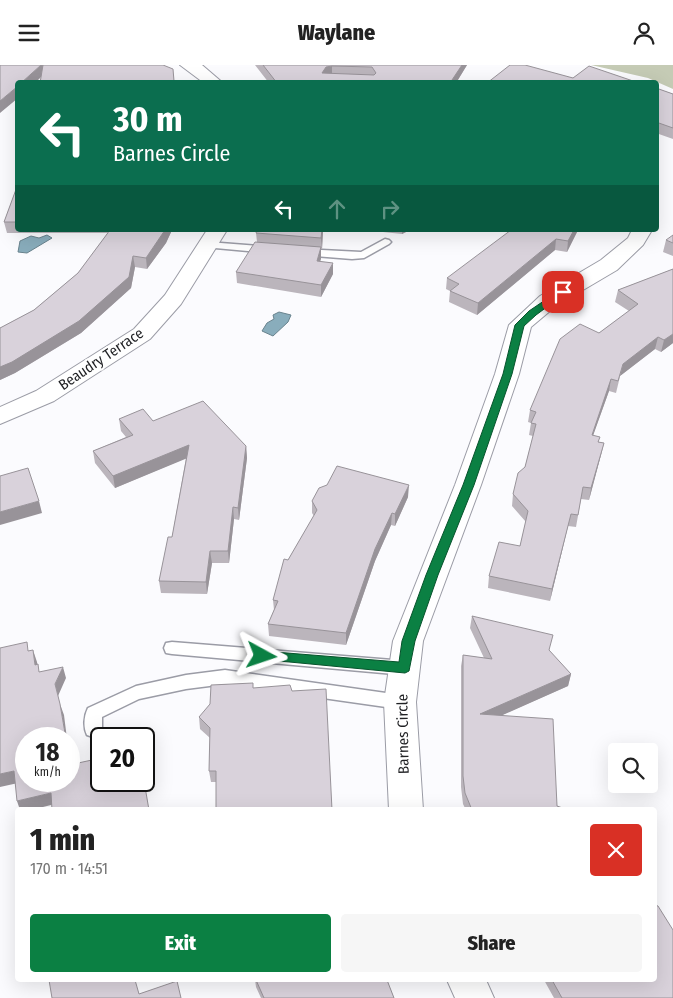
<!DOCTYPE html>
<meta charset="utf-8">
<style>
body{margin:0;font-family:"Fira Sans Condensed",sans-serif;background:#f6f6f6;color:#222;height:100vh;display:flex;flex-direction:column;font-size:19px;white-space:nowrap}
*{box-sizing:border-box;margin:0}
p{font-size:16px;color:#767676}
.icon{flex:none;width:28px;height:28px;fill:none;stroke:currentColor;stroke-width:2;stroke-linecap:round;stroke-linejoin:round}
.map{position:relative;flex:1;overflow:hidden}
.sheet{position:absolute;left:15px;top:742px;width:642px;height:175px;display:flex;flex-direction:column;background:#fff;border-radius:5px;box-shadow:0 5px 20px #0002}
.sheet>*{flex:none}
.guide{position:absolute;left:15px;top:15px;width:644px;height:152px;border-radius:5px;box-shadow:0 5px 20px #0002;background:#0b6e4f;color:#fff;overflow:hidden}
.buttons{position:absolute;left:608px;top:678px;display:grid;gap:10px}
.buttons a{display:grid;place-items:center;width:50px;height:50px;border-radius:5px;background:#fff;box-shadow:0 5px 20px #0002;font-size:25px}
.speed{position:absolute;left:15px;top:662px;display:flex;gap:10px;font-size:25px;font-weight:700;text-align:center}
.speed>*{display:grid;place-content:center;width:65px;height:65px;border-radius:50%;background:#fff;box-shadow:0 5px 20px #0002;line-height:1}
.speed small{font-size:12px;font-weight:400}
.speed .limit{border:2px solid #111;border-radius:8px;background:#fff;color:#111}
.pin{position:absolute;display:grid;place-items:center;width:42px;height:42px;color:#fff;margin:-21px;border-radius:10px;box-shadow:0 2px 8px #0006}
.me{position:absolute;width:55px;margin:-28px;rotate:95deg;stroke-linejoin:round;filter:drop-shadow(0 0 4px #0008)}
.turn{display:flex;align-items:center;gap:18px;height:105px;padding:0 15px;font-size:22px}
.turn .icon{width:65px;height:65px;stroke-width:2.5}
.turn b{display:block;font-size:35px;line-height:42px}
.lanes{display:flex;align-items:center;height:48px;padding:0 15px;background:#0003;justify-content:center;gap:25px;direction:ltr}
.lanes .off{opacity:.35}
.round{display:grid;place-items:center;flex:none;width:52px;height:52px;border-radius:5px;background:#f6f6f6}
.headline{display:flex;align-items:center;justify-content:space-between;height:85px;padding:0 15px}
h1{font-size:30px;font-weight:800;line-height:38px}
.button{display:flex;gap:10px;margin-top:auto;padding:10px 15px}
.button a{flex:1;height:58px;border-radius:5px;background:#0b8043;color:#fff;font-size:20px;font-weight:800;line-height:58px;text-align:center}
.button a+a{background:#f6f6f6;color:#222}
header{display:flex;justify-content:space-between;align-items:center;height:65px;padding:0 15px;background:#fff;font-size:22px;font-weight:800}
.map>svg:first-child{display:block}
.green{fill:#c5cbb5}
.water{fill:#89adbc;stroke:#69838e}
.lines{fill:none;stroke-linecap:round;stroke-linejoin:round}
.lane-casing{stroke:#9b9ca6;stroke-width:3}
.street-casing{stroke:#9b9ca6;stroke-width:2}
.lane{fill:#fff;fill-rule:evenodd}
.street{fill:#fff;fill-rule:evenodd}
.wall{fill:#bbb5bc}
.shaded-wall{fill:#989399}
.building{fill:#d9d2db;stroke:#989399;fill-rule:evenodd}
.route{fill:#0b8043;stroke:#07532c}
.labels{text-anchor:middle;stroke-width:4;stroke-linejoin:round;paint-order:stroke}
.street-label{font-size:15px;fill:#1f2023;stroke:#fff}
</style>
<header><svg class="icon" aria-label="menu" viewBox="0 0 24 24"><path d="M4 6h16M4 12h16M4 18h16"/></svg>Waylane<svg class="icon" aria-label="person" viewBox="0 0 24 24"><circle cx="12" cy="8" r="4"/><path d="M4 21q1-7 8-7t8 7"/></svg></header>
<div class="map">
<svg width="673" height="933" viewBox="0 0 673 933">
<rect width="100%" height="100%" fill="#fbfbfe"/>
<path class="green" d="M591,0H673V24L648,13Z"/>
<path class="water" d="M47,170L52,173L27,188L18,187L20,176L31,171L39,173Z
M279,247L291,250L288,257L273,271L262,266L267,258L274,254L273,250Z"/>
<g class="lines">
<g class="lane-casing">
<path id="lane" d="M385,174L389,175L391,177L389,179L364,193L352,194L302,190L296,187L302,184L361,187Z
M208,177L271,182L277,185L271,188L204,182L202,180Z
M172,577L405,596L411,598L413,603L411,608L405,610L172,589L166,588L164,583L166,578Z
M225,605L400,630L406,632L409,637L406,642L400,644L225,619L186,624L139,634L102,652V665L99,670L93,672L87,670C83,662 84,651 88,643L136,621L186,610Z"/>
</g>
<g class="street-casing">
<path id="street" d="M180,0H202L223,18H204Z
M207,165H227L181,239L150,274L54,336L0,359V342L36,326L134,264L165,230Z
M632,165H652L643,180L617,205L556,241L531,262L519,309L481,420L423,576L416,637L423,745H389L384,637L393,576L455,420L495,309L509,260L540,231L601,195L628,173Z
M447,915H486L494,933H455Z"/>
</g>
<use href="#lane" class="lane"/>
<use href="#street" class="street"/>
</g>
<path class="wall" d="M255,0H467L456,18H269Z
M656,23L673,29V74L656,68Z
M18,119V165H172L166,178L147,204L135,202L131,223L81,268L15,308L0,315V263L34,245L78,208L108,168H7L4,157Z
M323,165L322,184H321L320,196L333,209L321,232L237,218L236,207L257,177L256,168Z
M381,165H410L402,169L383,167Z
M578,165L567,187L555,185L477,250L449,237L450,226L446,224L447,213Z
M666,175L673,178V191L663,187Z
M673,204V278L661,287L655,284L620,311L616,328L609,326L593,370L599,377L604,378L589,435L581,434L576,462L568,461L550,536L488,523L489,511L520,481L526,457L512,441L513,429L525,402L533,371L529,370L531,358L528,357L530,345L599,268L629,246L615,237L618,225Z
M119,354L153,356L246,381L247,393L239,455L234,454L229,498H212L207,529L161,528L159,516L172,472L186,393L115,423L95,398L93,386L126,372L121,366Z
M408,432L395,461L391,460L375,496L346,580L269,571L268,559L274,545L273,535L288,495L314,451L312,448V436Z
M472,551L549,586L571,609L568,621L502,650L557,741L568,745H466L463,739L461,722V601L463,590L484,593L470,563Z
M253,623L292,626L216,717H211L209,706L210,673L200,664L199,652Z
M255,915H387L394,933H261L256,922Z
M544,915H655L673,933H554Z"/>
<path class="shaded-wall" d="M41,0H43L45,8L35,18H21Z
M462,0H467L456,18H450Z
M332,1V11L322,8L326,2Z
M18,21V33L0,48V36Z
M165,165H172L166,178L147,204L146,193Z
M322,165H323L322,184L321,173Z
M402,165H410L402,169Z
M574,165H578L567,187L568,176Z
M556,174L555,185L477,250L478,238Z
M321,182V194L317,207V196Z
M133,191L135,202L131,223L81,268L15,308L0,315V302Z
M333,198V209L321,232V220Z
M673,269V278L661,287L664,275Z
M658,272L655,284L620,311L616,328L623,299Z
M611,314L609,326L589,382L592,370Z
M604,378L601,390L589,435L591,423Z
M189,380L190,392L115,423L113,411Z
M246,381L247,393L239,455L238,443Z
M409,420L408,432L395,461V449Z
M39,436L42,448L0,460V447Z
M233,442L234,454L229,498L228,486Z
M392,448L391,460L375,496L346,580V568L375,484Z
M571,449L568,461L550,536L552,524Z
M210,486L212,498L207,529L206,517Z
M33,585L37,597L39,612L35,600Z
M63,602L66,613L58,631L55,619Z
M571,609L568,621L478,661L480,649Z
M60,639L64,650L67,674H66Z
M69,685L73,712L69,700Z
M14,706L18,718L0,722V709Z
M51,728L55,739L31,745H20L17,736Z"/>
<path class="building" d="M0,0H41L21,18H18V21L0,36Z
M43,0H163L173,4L174,16H179V18H40Z
M263,0H462L450,18H277ZM332,1L372,2L376,8L374,10L322,8L326,2Z
M510,0H525L573,13L589,1L639,18H487Z
M656,23L673,29V63L656,57Z
M18,119V157H4Z
M110,165H165L146,193L133,191L129,212L79,256L12,297L0,302V263L34,245L78,208Z
M257,165H322L321,173L256,168Z
M511,165H574L568,176L556,174L478,238L450,226L459,219L447,213Z
M673,170V178L666,175Z
M255,177L321,182L317,196L333,198L321,220L236,207Z
M673,204V269L664,275L658,272L623,299L618,316L611,314L592,370L600,372L598,377L604,378L591,423L583,422L578,450L571,449L552,524L489,511L499,477L520,481L528,446L513,429L518,408L525,402L536,359L531,358L536,347L530,345L560,274L580,259L599,268L638,239L618,225Z
M203,336L246,381L238,443L233,442L228,486H210L206,517L159,516L168,472H172L189,380L113,411L93,386L133,370L119,354L143,344L153,356Z
M337,401L409,420L395,449L392,448L375,484L346,568L268,559L278,536L273,535L284,494L288,495L317,445L312,436L319,423L327,420Z
M28,403L39,436L0,447V411Z
M472,551L553,570L549,585L571,609L480,649L553,654L557,741L568,745H472L465,728L463,711V590L492,594Z
M27,577L28,586L33,585L35,600L38,599L39,607L63,602L55,619L60,639L66,674H26V716H69V696V700L101,693V716H144L149,745H52L51,728L17,736L14,706L0,709V583Z
M253,618V623L290,620L292,626L326,624L332,745H216V706H209L210,663L199,652L210,639L211,620Z
M655,840L658,841L673,865V933H562L552,915H655Z
M49,915H135L139,929L177,916L181,933H52Z
M256,915H387L394,933H264Z"/>
<path class="route" d="M560,225H563L567,227L536,250L524,261L512,309L474,420L438,510L415,576L409,606L405,608L258,594L256,591L258,588L262,586L399,597L402,576L426,510L463,420L503,309L515,260L529,246Z"/>
<g class="labels">
<g class="street-label">
<text transform="translate(101 294) rotate(-34)" y="5">Beaudry Terrace</text>
<text transform="translate(403 669) rotate(-91)" y="5">Barnes Circle</text>
</g>
</g>
</svg>
<div class="buttons">
<a><svg class="icon" aria-label="search" viewBox="0 0 24 24"><circle cx="10" cy="10" r="6"/><path d="M15 15l6 6"/></svg></a>
</div>
<div class="speed"><div>18<small>km/h</small></div><div class="limit">20</div></div>
<div class="pin" style="left:563px;top:227px;background:#d93025"><svg class="icon" aria-label="arrive" viewBox="0 0 24 24"><path d="M6 21V4h12l-3 4 3 4H6"/></svg></div>
<svg class="me" style="left:262px;top:591px" viewBox="-20 -20 40 40"><path d="M0-17L14 15 0 8-14 15z" fill="#0b8043" stroke="#fff" stroke-width="4"/></svg>
<div class="guide">
<div class="turn"><svg class="icon" aria-label="left" viewBox="0 0 24 24"><path d="M17 20v-9H6M10 6l-5 5 5 5"/></svg><div><b>30 m</b>Barnes Circle</div></div>
<div class="lanes"><svg class="icon" aria-label="left" viewBox="0 0 24 24"><path d="M17 20v-9H6M10 6l-5 5 5 5"/></svg><svg class="icon off" aria-label="ahead" viewBox="0 0 24 24"><path d="M12 20V5M6 11l6-6 6 6"/></svg><svg class="icon off" aria-label="right" viewBox="0 0 24 24"><path d="M7 20v-9h11M14 6l5 5-5 5"/></svg></div>
</div>
<section class="sheet">
<div class="headline"><div><h1>1 min</h1><p>170 m · 14:51</p></div><a class="round" style="background:#d93025;color:#fff"><svg class="icon" aria-label="close" viewBox="0 0 24 24"><path d="M6 6l12 12M18 6L6 18"/></svg></a></div>
<div class="button"><a>Exit</a><a>Share</a></div>
</section>
</div>
